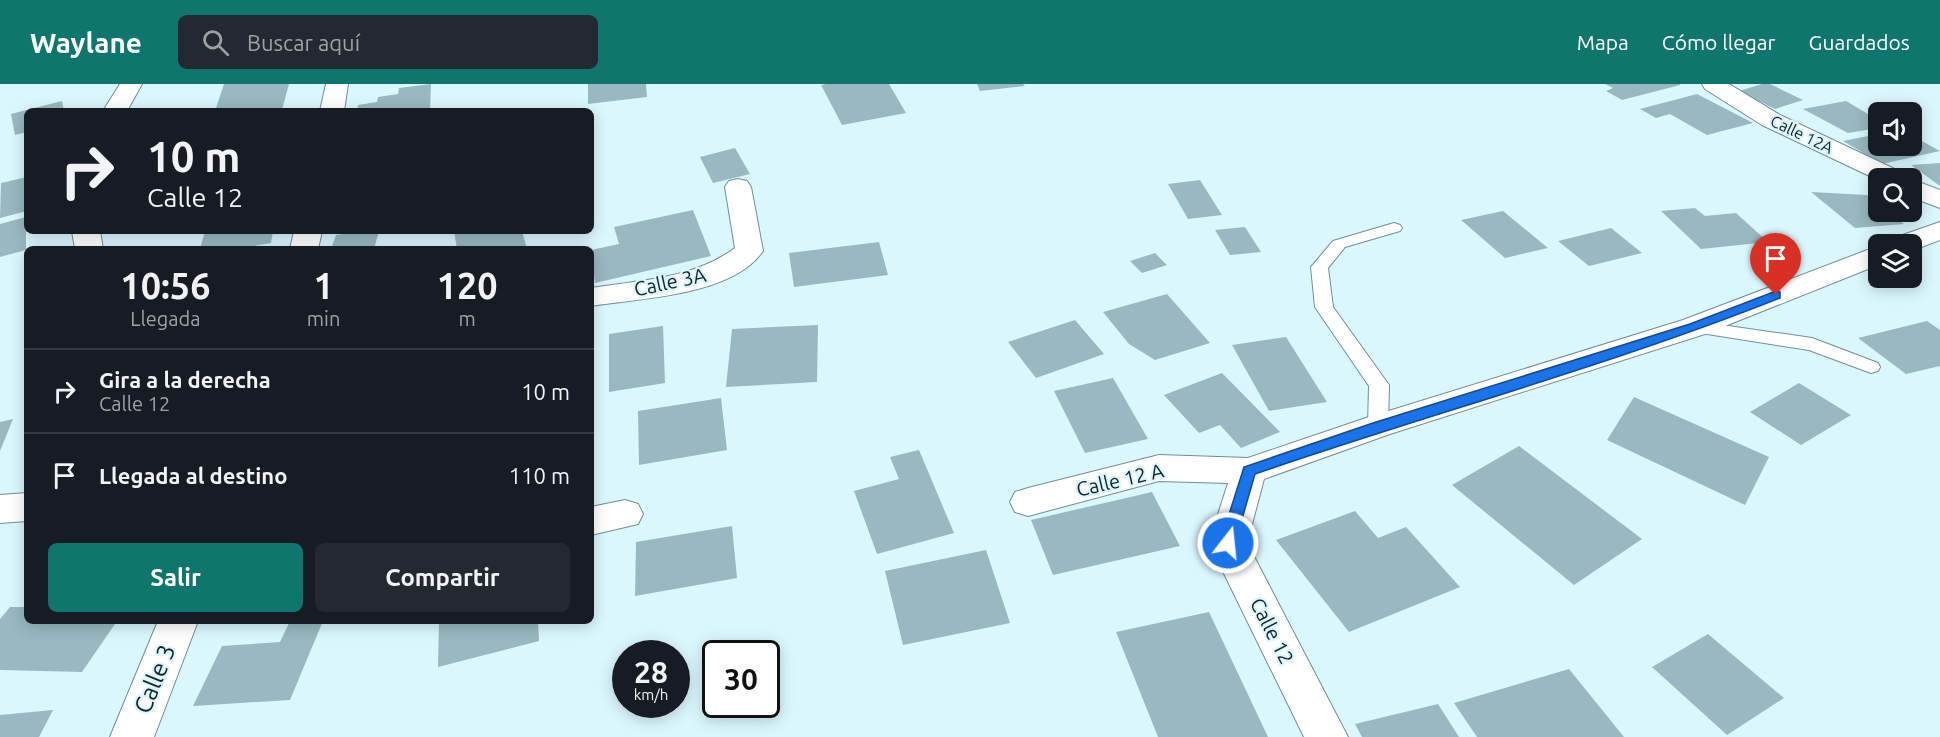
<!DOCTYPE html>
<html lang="es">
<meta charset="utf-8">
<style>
body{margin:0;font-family:Ubuntu,sans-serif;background:#242831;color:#f1f3f6;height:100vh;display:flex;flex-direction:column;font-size:22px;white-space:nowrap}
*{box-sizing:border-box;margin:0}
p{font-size:20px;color:#9ea1a6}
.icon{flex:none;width:33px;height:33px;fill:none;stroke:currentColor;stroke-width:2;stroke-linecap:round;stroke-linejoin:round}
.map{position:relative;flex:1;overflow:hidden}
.sheet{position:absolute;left:24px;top:162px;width:570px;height:378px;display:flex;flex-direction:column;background:#171b24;border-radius:9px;box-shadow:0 3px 15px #0003}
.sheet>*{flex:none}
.top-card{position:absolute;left:24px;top:24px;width:570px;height:126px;border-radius:9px;box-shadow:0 3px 15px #0003;background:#171b24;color:#f1f3f6;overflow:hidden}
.tools{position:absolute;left:1868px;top:18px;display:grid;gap:12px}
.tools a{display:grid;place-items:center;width:54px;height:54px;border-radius:9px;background:#171b24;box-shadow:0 3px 15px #0003;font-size:30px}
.speed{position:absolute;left:612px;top:556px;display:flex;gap:12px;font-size:30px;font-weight:700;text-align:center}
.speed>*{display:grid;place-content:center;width:78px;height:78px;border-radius:50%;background:#171b24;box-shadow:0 3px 15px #0003;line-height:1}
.speed small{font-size:15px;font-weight:400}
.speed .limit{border:3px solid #111;border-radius:9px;background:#fff;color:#111}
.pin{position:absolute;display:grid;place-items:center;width:51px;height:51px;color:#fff;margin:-62px -26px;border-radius:50% 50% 50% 0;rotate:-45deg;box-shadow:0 0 6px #0007}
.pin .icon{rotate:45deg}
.me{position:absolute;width:66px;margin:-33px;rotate:16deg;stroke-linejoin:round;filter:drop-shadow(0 0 4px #0008)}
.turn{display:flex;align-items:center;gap:21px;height:126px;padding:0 24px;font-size:27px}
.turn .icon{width:78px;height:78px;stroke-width:2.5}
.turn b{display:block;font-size:42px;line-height:51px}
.eta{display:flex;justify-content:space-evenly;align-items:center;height:102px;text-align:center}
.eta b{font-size:36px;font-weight:700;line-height:42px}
.action{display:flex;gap:12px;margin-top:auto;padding:12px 24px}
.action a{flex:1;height:69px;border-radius:9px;background:#0f766e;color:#fff;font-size:24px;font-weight:700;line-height:69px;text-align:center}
.action a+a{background:#242831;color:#f1f3f6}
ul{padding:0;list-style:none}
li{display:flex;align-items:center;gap:18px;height:84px;padding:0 24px;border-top:2px solid #363941}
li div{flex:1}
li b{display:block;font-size:22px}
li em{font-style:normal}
header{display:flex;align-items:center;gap:36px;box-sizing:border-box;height:84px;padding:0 30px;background:#0f766e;color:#fff}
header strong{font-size:28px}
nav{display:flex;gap:33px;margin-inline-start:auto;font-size:21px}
.search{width:420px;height:54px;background:#242831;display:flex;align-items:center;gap:15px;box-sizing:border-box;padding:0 21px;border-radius:9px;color:#9ea1a6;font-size:22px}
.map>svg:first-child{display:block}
.building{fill:#98b9c1}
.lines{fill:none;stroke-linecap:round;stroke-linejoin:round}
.service-casing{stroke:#6f8f96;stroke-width:2}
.minor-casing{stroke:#6f8f96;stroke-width:2}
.service{fill:#fff;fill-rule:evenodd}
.minor{fill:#fff;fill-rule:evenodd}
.route{fill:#1a73e8;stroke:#114b97;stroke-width:1.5}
.labels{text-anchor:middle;stroke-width:4.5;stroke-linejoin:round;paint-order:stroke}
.far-street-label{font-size:16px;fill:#152225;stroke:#dbf7fe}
.street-label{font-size:20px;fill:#152225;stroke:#dbf7fe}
.near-street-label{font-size:24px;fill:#152225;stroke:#dbf7fe}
</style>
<header>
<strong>Waylane</strong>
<div class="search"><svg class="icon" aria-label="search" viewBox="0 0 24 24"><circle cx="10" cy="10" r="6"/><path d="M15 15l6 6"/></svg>Buscar aquí</div>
<nav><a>Mapa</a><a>Cómo llegar</a><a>Guardados</a></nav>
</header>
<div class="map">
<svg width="1940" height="653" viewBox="0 0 1940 653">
<rect width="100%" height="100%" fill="#dbf7fe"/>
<path class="building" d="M224,0H289L282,26L215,27Z
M431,0L430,27H357L358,21L377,18L378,13L398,10L399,4Z
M588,0H646L647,13L588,20Z
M826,0H889L906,29L842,41L821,1Z
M977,0H1023L1025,2L980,7Z
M1605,0H1680V1L1622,16L1606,7L1613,4Z
M1762,0H1770L1803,16L1775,25L1739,7Z
M1697,10L1753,39L1707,51L1670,30L1656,34L1640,25Z
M62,17L64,27H27V48L15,51L11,30Z
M1846,17L1878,36V44L1848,49L1803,25Z
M1878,50V62H1911V51L1940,67L1882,80L1843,57Z
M735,64L750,90L713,99L700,73Z
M1940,79V102L1911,81Z
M27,93V127L0,134L1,99Z
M1200,96L1222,131L1188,135L1168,100Z
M1811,108L1867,111L1878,120V128H1888L1904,140L1855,144Z
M1695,124L1705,132L1736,129L1768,158L1701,165L1661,127Z
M693,126L711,172L595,199L591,166L619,160L614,143Z
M1503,127L1548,164L1505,174L1461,136Z
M26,133V166L0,173V140Z
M1245,143L1261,168L1230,171L1215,146Z
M1611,144L1642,169L1589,182L1558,157Z
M205,147H273L271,159L237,165H200Z
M366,147H379L374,165H331L336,151Z
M454,147H522L527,165H457Z
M879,158L888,191L794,203L789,169Z
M1155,169L1167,181L1142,189L1130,177Z
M1167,210L1210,259L1155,276L1129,260L1103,228Z
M1075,236L1104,270L1036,294L1008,258Z
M1927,237L1940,246V282L1906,290L1858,254Z
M818,241L817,298L726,303L732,245Z
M663,242L665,299L609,308V250Z
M1286,253L1327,318L1269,327L1232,261Z
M1222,289L1280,348L1241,364L1220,341L1199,349L1164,311Z
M1113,294L1148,355L1085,369L1054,307Z
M1799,299L1851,331L1801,361L1750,328Z
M1634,313L1769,373L1745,421L1607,356Z
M721,314L727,366L639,381L638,327Z
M13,335L0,367V338Z
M1519,362L1642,455L1574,501L1452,401Z
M919,366L954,449L877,470L854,407L899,395L890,373Z
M1152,408L1180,462L1053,491L1031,436Z
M1355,427L1378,454L1406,443L1460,503L1349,548L1276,456Z
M732,442L737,494L635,512L636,458Z
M986,466L1010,539L903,561L885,487Z
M10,523H27V537H117L82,588L0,586V535Z
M1209,528L1268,653H1158L1116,548Z
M290,537H323L290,616L193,622L222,562L280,558Z
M439,537H538L539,557L438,583Z
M1708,550L1784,614L1727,651L1652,583Z
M1569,585L1624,653H1477L1454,619Z
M1438,620L1459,653H1362L1355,640Z
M53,626L39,653H0V631Z"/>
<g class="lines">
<g class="service-casing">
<path id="service" d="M1394,139L1400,141L1402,144L1400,147L1345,163L1328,184L1333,223L1389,301L1388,342L1385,347H1371L1368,342L1369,302L1315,223L1311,183L1333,157Z
M1694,237L1812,254L1878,279L1880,283L1878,287L1871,289L1809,266L1688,247L1685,243L1688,239Z"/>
</g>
<g class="minor-casing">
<path id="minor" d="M120,0H142L127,27H103Z
M326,0H348L344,27H320Z
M1702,0H1729L1780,31L1903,89L1907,94L1878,96L1762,41L1705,5Z
M738,95L747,97L751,103L763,167C732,212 641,214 591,222V204C641,196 693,195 735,164L725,103L729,97Z
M1911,95L1940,106V124L1911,113Z
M1940,138V156L1911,167V160H1890L1894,154Z
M72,147H100L103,165H75Z
M294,147H322L318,165H290Z
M1878,162V181L1705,250L1390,350L1264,395L1247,459L1348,653H1304L1209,459L1228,399L1159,397L1028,432L1015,428L1010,418L1015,408L1028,404L1159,371L1248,374L1366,334L1683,236Z
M27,409V437L0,439V411Z
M625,416L638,420L643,430L638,440L591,451V423Z
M158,537H198L154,653H110Z"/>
</g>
<use href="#service" class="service"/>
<use href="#minor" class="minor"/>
</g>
<path class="route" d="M1776,207L1780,208V214C1609,282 1429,330 1255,390L1235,459L1228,466L1220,459L1244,383L1373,339L1690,240Z"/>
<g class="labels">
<g class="far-street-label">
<text transform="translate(1802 50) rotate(26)" y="6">Calle 12A</text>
</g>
<g class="street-label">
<text transform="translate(670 198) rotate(-12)" y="7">Calle 3A</text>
<text transform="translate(1120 396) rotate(-13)" y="7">Calle 12 A</text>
<text transform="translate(1272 547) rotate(63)" y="7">Calle 12</text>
</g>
<g class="near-street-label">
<text transform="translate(155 595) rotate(-68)" y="8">Calle 3</text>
</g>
</g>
</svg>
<div class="tools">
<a><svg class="icon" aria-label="sound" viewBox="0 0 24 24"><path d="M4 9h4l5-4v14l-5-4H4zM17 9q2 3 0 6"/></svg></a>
<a><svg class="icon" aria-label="search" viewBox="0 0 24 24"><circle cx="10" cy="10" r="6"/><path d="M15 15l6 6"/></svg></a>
<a><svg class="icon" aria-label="layers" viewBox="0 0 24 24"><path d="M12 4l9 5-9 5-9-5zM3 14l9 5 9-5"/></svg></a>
</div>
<div class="speed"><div>28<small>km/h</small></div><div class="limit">30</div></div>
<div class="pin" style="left:1776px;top:211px;background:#d93025"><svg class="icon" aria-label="arrive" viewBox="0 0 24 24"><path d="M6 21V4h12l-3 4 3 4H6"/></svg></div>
<svg class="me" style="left:1228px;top:459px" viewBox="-20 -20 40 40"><circle r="17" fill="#1a73e8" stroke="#fff" stroke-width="3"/><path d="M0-11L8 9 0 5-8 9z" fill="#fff"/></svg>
<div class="top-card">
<div class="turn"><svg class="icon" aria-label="right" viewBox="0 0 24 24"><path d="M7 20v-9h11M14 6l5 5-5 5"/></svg><div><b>10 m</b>Calle 12</div></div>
</div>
<section class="sheet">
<div class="eta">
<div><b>10:56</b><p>Llegada</p></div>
<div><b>1</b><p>min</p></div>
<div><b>120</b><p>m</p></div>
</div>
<ul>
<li><svg class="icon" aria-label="right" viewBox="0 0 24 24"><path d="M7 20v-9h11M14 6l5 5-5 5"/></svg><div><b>Gira a la derecha</b><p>Calle 12</p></div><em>10 m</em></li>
<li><svg class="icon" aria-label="arrive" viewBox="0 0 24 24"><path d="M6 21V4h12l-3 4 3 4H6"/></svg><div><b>Llegada al destino</b></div><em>110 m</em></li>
</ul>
<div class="action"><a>Salir</a><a>Compartir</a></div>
</section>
</div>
